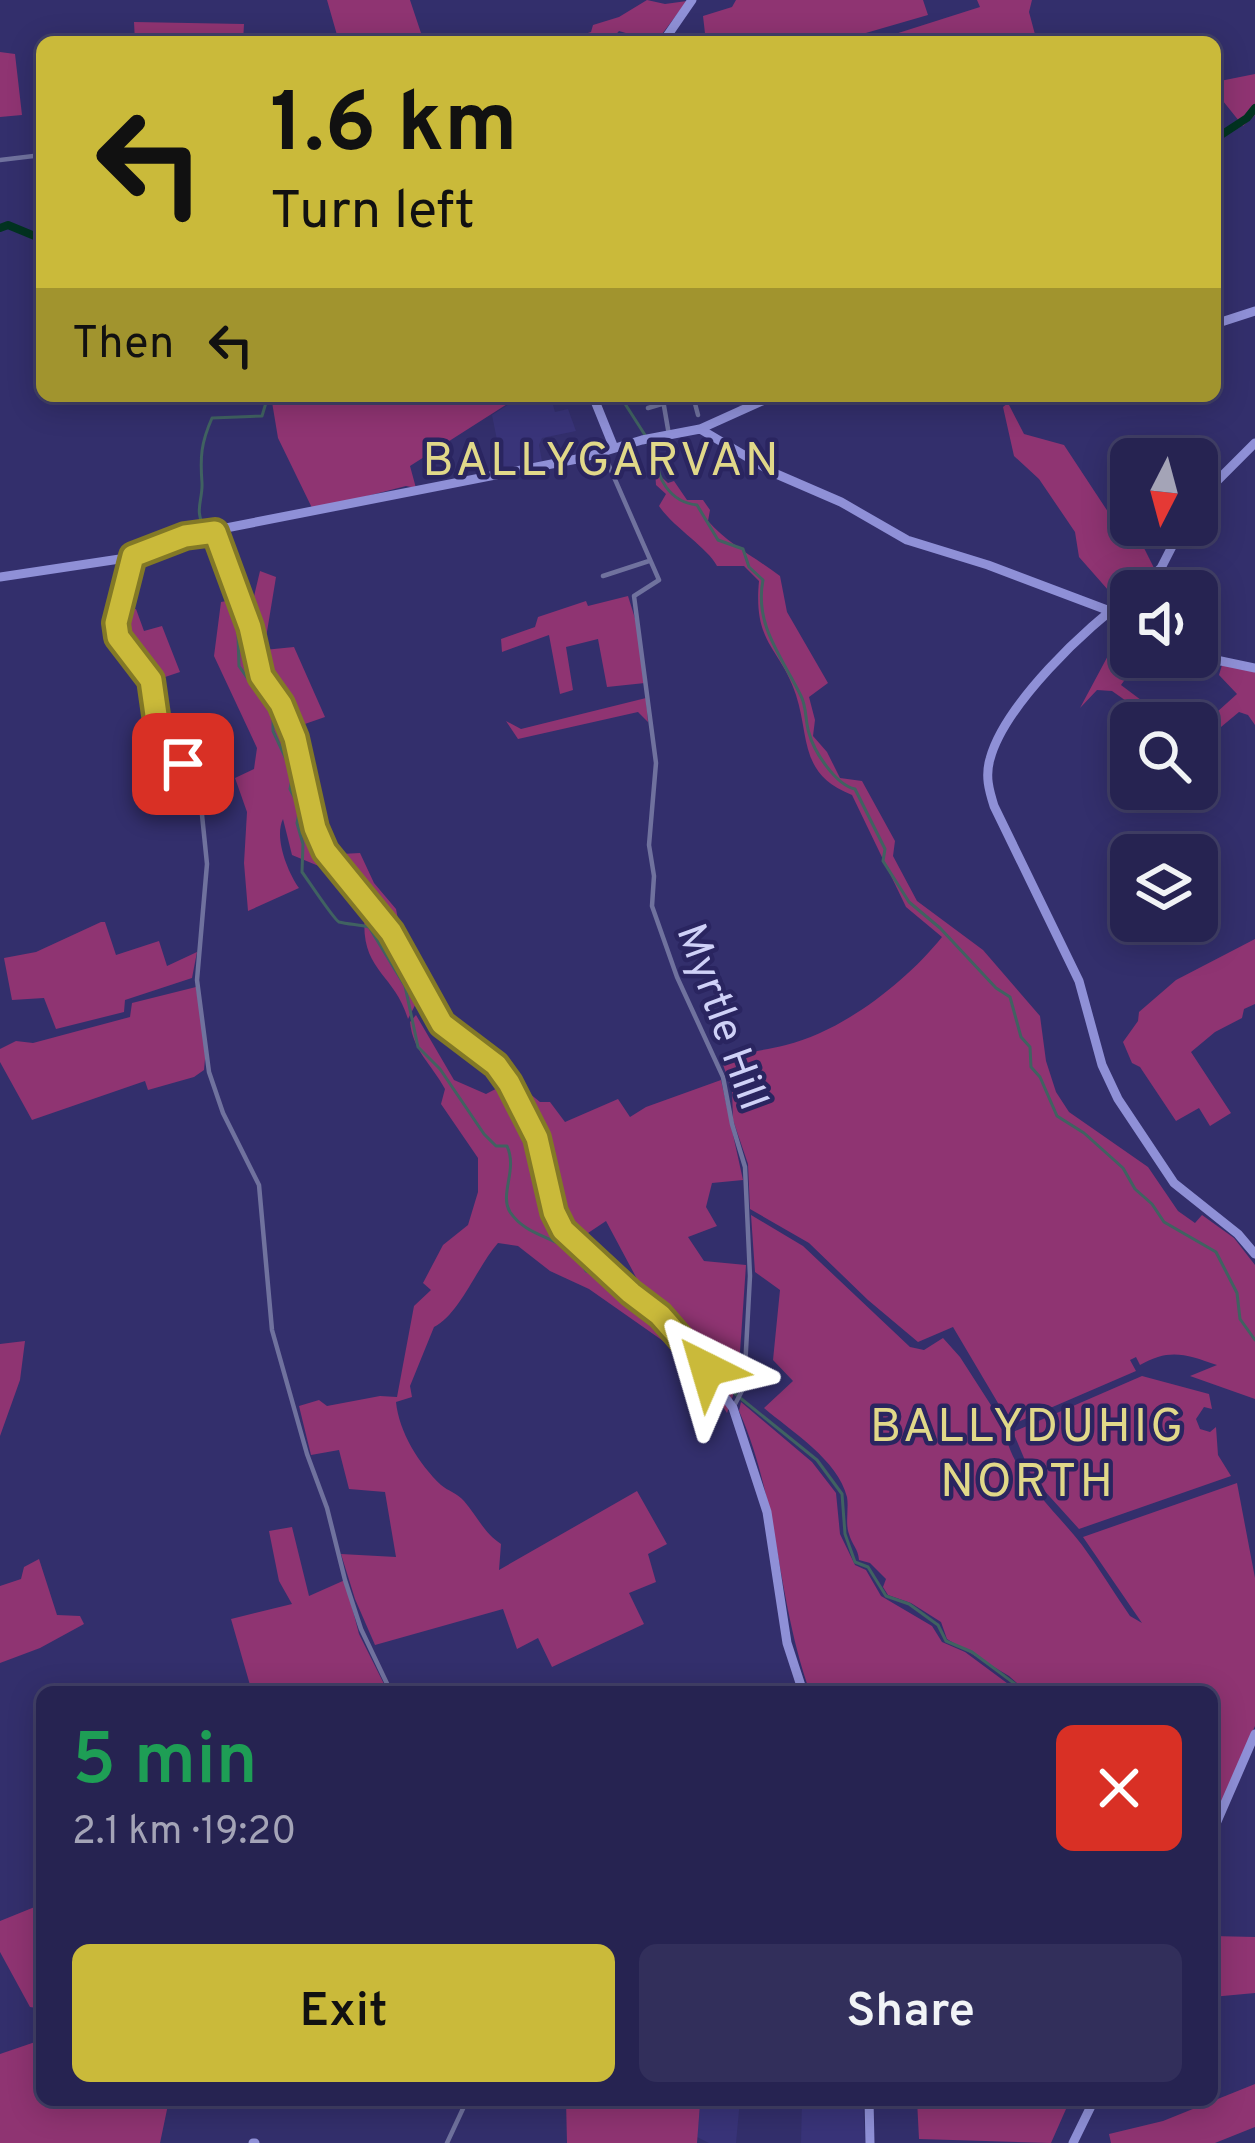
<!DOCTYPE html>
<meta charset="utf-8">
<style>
body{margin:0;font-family:Overpass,sans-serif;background:#322f5b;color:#f1f3f6;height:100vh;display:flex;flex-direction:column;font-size:45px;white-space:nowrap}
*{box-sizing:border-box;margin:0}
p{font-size:39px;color:#a4a4b7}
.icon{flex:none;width:66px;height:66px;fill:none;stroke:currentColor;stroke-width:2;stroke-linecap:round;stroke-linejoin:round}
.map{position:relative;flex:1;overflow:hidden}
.drawer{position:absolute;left:36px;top:1686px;width:1182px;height:420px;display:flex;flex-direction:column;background:#262351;border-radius:18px;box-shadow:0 6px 30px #0003,0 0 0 3px #424068}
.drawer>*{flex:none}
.top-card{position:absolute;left:36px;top:36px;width:1185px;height:366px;border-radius:18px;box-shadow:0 6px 30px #0003,0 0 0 3px #424068;background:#caba3a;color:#111;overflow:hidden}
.needle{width:78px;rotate:186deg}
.tools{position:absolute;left:1110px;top:438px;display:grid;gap:24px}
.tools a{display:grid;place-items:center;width:108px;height:108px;border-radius:18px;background:#262351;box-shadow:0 6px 30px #0003,0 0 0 3px #424068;font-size:60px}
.pin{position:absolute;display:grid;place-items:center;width:102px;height:102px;color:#fff;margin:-51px;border-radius:24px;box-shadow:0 6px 18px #0006}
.me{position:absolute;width:132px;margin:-66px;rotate:320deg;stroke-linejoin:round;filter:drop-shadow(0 0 9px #0008)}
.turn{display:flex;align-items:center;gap:42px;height:252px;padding:0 36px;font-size:54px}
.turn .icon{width:156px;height:156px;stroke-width:2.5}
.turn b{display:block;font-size:84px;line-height:102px}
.then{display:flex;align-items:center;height:114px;padding:0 36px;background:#0003;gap:24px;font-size:45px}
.round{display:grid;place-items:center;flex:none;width:126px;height:126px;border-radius:18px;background:#322f5b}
.overview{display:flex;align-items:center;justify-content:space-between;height:204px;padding:0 36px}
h1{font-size:72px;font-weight:600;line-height:90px;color:#1e9e55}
.cta{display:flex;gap:24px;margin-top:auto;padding:24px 36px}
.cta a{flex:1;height:138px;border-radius:18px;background:#caba3a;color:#111;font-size:48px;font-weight:600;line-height:138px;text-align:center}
.cta a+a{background:#322f5b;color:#f1f3f6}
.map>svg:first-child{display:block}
.built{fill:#393479}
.green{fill:#8f3472;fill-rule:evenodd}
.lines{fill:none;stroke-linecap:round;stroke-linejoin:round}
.stream{stroke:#406261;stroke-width:3}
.river{stroke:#023321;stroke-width:8}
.street{stroke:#70729e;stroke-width:4.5}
.secondary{stroke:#8f90d7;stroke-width:9}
.route-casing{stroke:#837926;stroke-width:30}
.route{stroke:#caba3a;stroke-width:21}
.labels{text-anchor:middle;stroke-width:9;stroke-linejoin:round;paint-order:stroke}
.street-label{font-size:42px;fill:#cfd1f7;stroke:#2a2560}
.quarter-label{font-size:48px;letter-spacing:3px;fill:#e1d889;stroke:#2a2560}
</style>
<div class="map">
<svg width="1255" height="2143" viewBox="0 0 1255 2143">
<rect width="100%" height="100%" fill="#332f6c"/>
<path class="built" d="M522,396H571L552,401L555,412L568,409L576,431L542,438L539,445L542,461L503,470L492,415Z
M658,2100H740L736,2143H709L697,2137L700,2105Z
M802,2100H863L865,2143H801Z"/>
<path class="green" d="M327,0H410L424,42H339Z
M647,0L665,4L687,1L656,42L619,31L609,42H559L591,32L593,25L619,17Z
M736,0H923L928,15L852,37L706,42L703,16L732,7Z
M977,0H1032L1029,12L1037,42H870L980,7Z
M134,22L244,24L243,42H135Z
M0,52L15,54L22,115L0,117Z
M1255,74V115L1243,126L1223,101L1215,104V82Z
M271,396H520L410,466L416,488L406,486L313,510L278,438Z
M1008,403L1024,434L1064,445L1116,524L1125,531L1136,532L1155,570L1142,584L1116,599L1079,557L1075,532L1039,479L1014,456L1003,407Z
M655,471L668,483L674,481L687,500H703L710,510L708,521C728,544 755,557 780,576L787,612L828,683L809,697L815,720L813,736L827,752L840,778L862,781L895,841L893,856L917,901L983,950L1040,1016L1046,1061L1056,1092L1069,1112L1148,1167L1178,1211L1195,1223L1202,1215L1234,1238L1255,1265V1399L1190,1376L1217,1365C1186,1354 1169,1348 1140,1365L1136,1357L1130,1360L1136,1371L1011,1425L953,1327L918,1342L868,1300L809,1243L750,1209L748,1164L733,1120L732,1090L722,1062C744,1051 764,1051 786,1045C843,1031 906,982 942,937L906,907L852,795C799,774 810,739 796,695C780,646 753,645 759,581L744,566H717C707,547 674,528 659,506L666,494L656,485Z
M260,571L276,577L264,650L294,647L325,717L299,726L324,812L311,827L322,855L360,853L374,883L396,909L403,944L426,984L408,1019C394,972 359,971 365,913L326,869L292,855L283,819C274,837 287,871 299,888L248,911L244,863L247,812L235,778L254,769L257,748L214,656L221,602L243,598L251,609Z
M628,596L639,631L645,683L607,687L598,639L566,647L573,690L560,694L549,635L502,652L501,639L535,627L538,617L586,601L588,606Z
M136,609L144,631L162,626L180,672L165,677L161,671L151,676L127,648L118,623L123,610Z
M1126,622L1131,625V657H1141L1121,685L1149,706L1139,710L1112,691L1097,690L1080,708Z
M1222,665L1255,672V725L1248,715L1239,712L1197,747V730L1237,694L1219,675Z
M646,698L648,722L638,712L518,739L506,721L521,729Z
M101,922H105L116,955L159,941L167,966L197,952L192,978L125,1000L124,1012L56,1029L44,998L12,1000L4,958L36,952Z
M1255,939V1004L1244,1009L1242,1018L1215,1032L1191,1052L1231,1113L1210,1126L1199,1108L1176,1121L1140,1067L1132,1063L1123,1042L1138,1021L1139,1012L1176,980Z
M196,987L206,1048L204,1070L194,1077L148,1090L145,1081L32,1120L0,1062V1049L16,1041L33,1043L130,1017L132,1003Z
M416,1015L454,1080L486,1094L513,1080L540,1102H550L565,1122L618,1099L630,1117L646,1107L721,1080L743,1180L712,1183L706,1207L717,1226L688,1237L704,1261L746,1265L738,1381L727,1413L701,1373L676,1350L589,1289L550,1271L518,1246L498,1243C477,1267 459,1315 434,1327L410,1386L412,1397L396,1402C399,1432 419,1464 441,1485C448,1491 457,1493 464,1501C477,1516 484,1533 501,1544L499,1570L637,1491L667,1544L648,1554L656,1582L629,1593L644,1624L552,1667L538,1638L517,1649L503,1609L375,1645L355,1599L341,1554L396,1557L385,1492L349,1489L339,1450L311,1455L299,1406L319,1400L327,1406L380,1396L397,1397L414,1306L431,1290L423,1283L443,1245L468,1225L478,1192V1158L441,1104L445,1089C431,1063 413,1051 410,1022ZM606,1221L637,1279L624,1280L597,1250L584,1246L585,1235Z
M751,1215L803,1246L910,1347L924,1350L943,1338L960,1357L1005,1427C1007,1470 1057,1512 1082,1545C1099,1568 1114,1593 1130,1616L1142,1623L1083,1537L1237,1483L1255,1578V1726L1212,1824V1692H1027L1009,1676L947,1639L941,1622L911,1603L888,1595L883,1587L886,1579L870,1563L859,1560C858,1548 852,1545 849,1534C845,1523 849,1508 847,1497C838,1460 791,1431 764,1408L793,1381L773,1360L780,1290L755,1272Z
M25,1341L20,1380L0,1436V1344Z
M1142,1376L1209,1394L1212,1409L1204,1407L1196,1419L1200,1429L1210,1432L1216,1427L1218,1455L1231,1476L1079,1529L1032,1477L1013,1432Z
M741,1402L812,1462L836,1493L840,1534L855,1565L866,1570L881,1596L932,1626L942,1642L965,1652L1019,1692H810C777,1601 779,1501 739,1411Z
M292,1527L309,1596L345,1580L359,1634L388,1692H252L231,1619L292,1604L279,1581L269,1531Z
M39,1559L57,1615L80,1616L84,1624L40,1648L0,1663V1586L21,1579L24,1567Z
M42,1904V2009L30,2007L0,1952V1921Z
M1212,1936L1255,1937V1993L1212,1997Z
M41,2040L42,2100H169L160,2143H0V2054Z
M1255,2084V2127L1215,2143H1111L1109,2134L1163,2121Z
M566,2100H656L700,2104L697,2143H567Z
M917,2100H1070L1051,2143L919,2139Z"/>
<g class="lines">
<path class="stream" d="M620,396L645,435
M648,445L658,452C654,477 670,502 697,505L718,540L743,549L749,567L763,580C754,625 782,657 801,696C807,708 805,721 809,733C814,752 836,785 855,789L885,849L883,861L909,902L940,928L996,988L1010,997L1021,1037L1030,1047L1031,1067L1040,1077L1057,1116L1084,1133L1123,1168L1135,1189L1152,1204L1164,1222L1216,1252L1237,1293L1240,1319L1255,1340
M206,529C193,512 203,500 202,483C200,457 201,443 212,418L262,416L268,396
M211,537L218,567L237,606L239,666L273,715V731L293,774L290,789L300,808L297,823L303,844L302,872C308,880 334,920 339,922C347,924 360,925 369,927L405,986L418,1047L440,1069L484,1134L496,1146H507C518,1170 499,1194 510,1212C530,1242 568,1234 586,1271L612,1279
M632,1285L675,1322L728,1388L817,1460L842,1494L845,1534L855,1562L868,1567L886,1596L909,1604L938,1625L946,1641L972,1652L1026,1692"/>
<path class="river" d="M1215,139L1247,118L1255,108
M0,228L8,225L42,239"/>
<path class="street" d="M0,160L42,155
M693,396L698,415
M738,396L740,403
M664,406L669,435
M648,408L689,396
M603,452L659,580L634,596L656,763L649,845L654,876L652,906L677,977L723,1077L732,1124L745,1167L750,1276L744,1387L733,1408
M133,557L116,623L118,637L151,680L159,736L183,763L200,795L207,864L197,980L209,1072L223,1113L259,1185L272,1330L307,1454L327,1508L345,1580L361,1629L391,1692
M603,576L649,561
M447,2143L467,2100"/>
<path class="secondary" d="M663,42L692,0
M1215,324L1255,311
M593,396L614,448
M700,429L774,473L841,502L907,540L988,565L1131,619
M1197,501L1255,443
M215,532L250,627L261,676L287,714L303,763L319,840L340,874L391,932L442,1024L496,1065L509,1083L537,1138L554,1212L563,1230L674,1328L733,1408L767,1512L787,1643L803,1692
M0,577L133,557L185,536L582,458L642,440L700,429L773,396
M1137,591L1161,568L1183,525
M1131,596C1086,626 1004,706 990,759C985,776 989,790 994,806L1079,981L1102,1065L1118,1099L1174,1183L1238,1234L1255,1254
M1197,656L1255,668
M1212,1833L1255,1734
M869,2100L870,2143
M253,2143H255
M1073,2143L1094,2100"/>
</g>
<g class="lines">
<g class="route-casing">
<path id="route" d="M183,764L159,736L151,680L118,637L116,623L133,556L185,536L215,532L250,627L261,676L281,704L295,738L315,828L325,851L391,932L442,1024L496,1065L509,1083L537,1138L554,1212L563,1230L631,1293L660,1315L707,1369"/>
</g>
<use href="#route" class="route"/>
</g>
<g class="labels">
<g class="street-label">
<text transform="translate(724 1016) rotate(70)" y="15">Myrtle Hill</text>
</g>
<g class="quarter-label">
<text x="602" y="475">BALLYGARVAN</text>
<text x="1028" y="1441">BALLYDUHIG<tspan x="1028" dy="55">NORTH</tspan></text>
</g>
</g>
</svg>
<div class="tools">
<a><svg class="needle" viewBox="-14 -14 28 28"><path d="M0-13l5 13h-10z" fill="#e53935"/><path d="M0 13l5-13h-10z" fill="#a4a4b7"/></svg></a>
<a><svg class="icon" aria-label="sound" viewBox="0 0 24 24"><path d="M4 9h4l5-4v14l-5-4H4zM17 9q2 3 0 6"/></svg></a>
<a><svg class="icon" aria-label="search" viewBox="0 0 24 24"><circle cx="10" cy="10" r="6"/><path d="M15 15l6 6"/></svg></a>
<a><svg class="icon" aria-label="layers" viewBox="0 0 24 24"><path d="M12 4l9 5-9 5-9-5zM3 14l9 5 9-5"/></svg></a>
</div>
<div class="pin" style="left:183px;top:764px;background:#d93025"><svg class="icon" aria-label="arrive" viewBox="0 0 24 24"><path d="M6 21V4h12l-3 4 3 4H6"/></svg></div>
<svg class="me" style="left:707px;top:1369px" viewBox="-20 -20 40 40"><path d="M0-17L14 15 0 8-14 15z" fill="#caba3a" stroke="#fff" stroke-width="4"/></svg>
<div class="top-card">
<div class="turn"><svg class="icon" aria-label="left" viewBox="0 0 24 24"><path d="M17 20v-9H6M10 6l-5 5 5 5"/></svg><div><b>1.6 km</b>Turn left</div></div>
<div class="then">Then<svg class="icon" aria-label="left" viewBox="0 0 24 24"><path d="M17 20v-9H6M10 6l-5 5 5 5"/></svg></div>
</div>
<section class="drawer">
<div class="overview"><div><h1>5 min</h1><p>2.1 km · 19:20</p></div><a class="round" style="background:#d93025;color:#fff"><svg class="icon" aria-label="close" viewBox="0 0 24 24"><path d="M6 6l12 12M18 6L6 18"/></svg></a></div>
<div class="cta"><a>Exit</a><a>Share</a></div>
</section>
</div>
